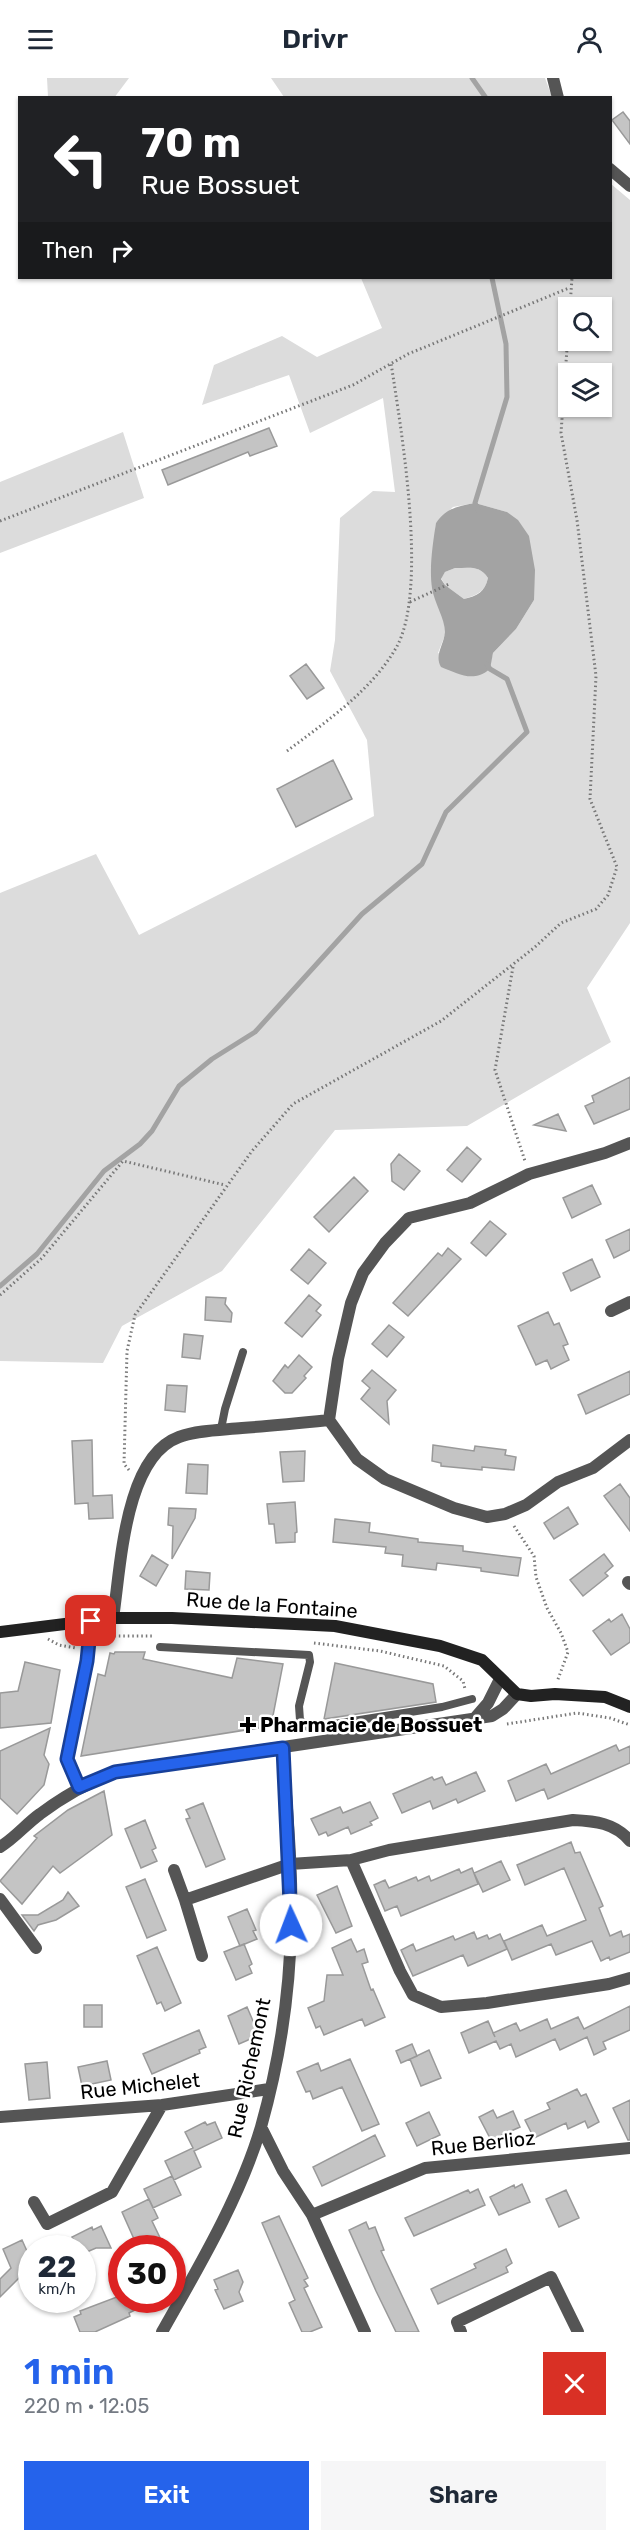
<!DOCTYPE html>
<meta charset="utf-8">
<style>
body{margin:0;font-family:Rubik,sans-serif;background:#f6f6f7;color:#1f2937;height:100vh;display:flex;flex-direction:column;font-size:22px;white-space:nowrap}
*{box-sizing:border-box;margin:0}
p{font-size:20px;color:#747a83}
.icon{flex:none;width:33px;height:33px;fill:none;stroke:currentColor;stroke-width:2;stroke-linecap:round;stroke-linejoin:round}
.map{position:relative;height:2254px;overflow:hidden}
.drawer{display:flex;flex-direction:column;background:#fff;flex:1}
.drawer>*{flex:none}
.banner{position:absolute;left:18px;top:18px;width:594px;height:183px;border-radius:0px;box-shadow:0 2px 4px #0004;background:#202124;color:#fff;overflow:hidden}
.tools{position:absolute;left:558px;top:219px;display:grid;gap:12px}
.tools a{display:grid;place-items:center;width:54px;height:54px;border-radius:0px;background:#fff;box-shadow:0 2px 4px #0004;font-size:30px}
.speed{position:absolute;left:18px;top:2157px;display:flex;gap:12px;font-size:30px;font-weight:700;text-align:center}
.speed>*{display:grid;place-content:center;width:78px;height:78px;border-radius:50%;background:#fff;box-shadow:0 2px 4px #0004;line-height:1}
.speed small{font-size:15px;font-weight:400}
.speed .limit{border:9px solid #d22;background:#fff;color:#111}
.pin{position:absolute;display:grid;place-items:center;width:51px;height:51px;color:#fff;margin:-26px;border-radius:12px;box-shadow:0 3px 9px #0006}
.me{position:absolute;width:66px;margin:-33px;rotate:358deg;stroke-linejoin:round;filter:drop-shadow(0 0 4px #0008)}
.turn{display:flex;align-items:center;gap:21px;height:126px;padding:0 24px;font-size:27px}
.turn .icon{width:78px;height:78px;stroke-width:2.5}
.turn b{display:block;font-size:42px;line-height:51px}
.then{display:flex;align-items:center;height:57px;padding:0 24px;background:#0003;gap:12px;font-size:22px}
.round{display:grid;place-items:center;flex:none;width:63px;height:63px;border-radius:0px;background:#f6f6f7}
.headline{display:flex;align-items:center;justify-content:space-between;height:102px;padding:0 24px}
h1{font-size:36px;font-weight:600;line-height:45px;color:#2563eb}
.cta{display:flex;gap:12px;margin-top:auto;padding:12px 24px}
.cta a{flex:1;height:69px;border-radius:0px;background:#2563eb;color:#fff;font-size:24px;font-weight:600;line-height:69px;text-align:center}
.cta a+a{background:#f6f6f7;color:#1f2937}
header{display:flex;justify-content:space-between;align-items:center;height:78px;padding:0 24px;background:#fff;font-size:27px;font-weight:600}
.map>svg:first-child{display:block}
.green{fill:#dcdcdc;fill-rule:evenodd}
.water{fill:#a3a3a3;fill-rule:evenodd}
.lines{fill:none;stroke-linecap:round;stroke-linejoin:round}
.stream{stroke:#a3a3a3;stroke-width:5}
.building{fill:#c4c4c4;stroke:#999;stroke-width:1.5}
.path{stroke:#777;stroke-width:3;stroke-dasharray:1.5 3;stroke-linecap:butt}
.lane{stroke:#555;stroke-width:8}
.street{stroke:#555;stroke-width:12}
.secondary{stroke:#222;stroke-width:12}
.route-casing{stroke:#184099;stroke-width:15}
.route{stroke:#2563eb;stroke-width:10}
.poi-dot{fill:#000;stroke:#fff;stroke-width:2}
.labels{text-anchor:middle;stroke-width:5;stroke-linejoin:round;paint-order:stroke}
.street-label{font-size:20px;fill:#000;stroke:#fff}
.poi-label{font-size:20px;font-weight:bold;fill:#000;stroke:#fff;text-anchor:start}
</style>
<header><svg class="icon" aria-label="menu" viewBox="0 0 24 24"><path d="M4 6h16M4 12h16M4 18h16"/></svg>Drivr<svg class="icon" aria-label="person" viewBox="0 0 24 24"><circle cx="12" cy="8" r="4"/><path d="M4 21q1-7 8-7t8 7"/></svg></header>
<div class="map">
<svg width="630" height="2254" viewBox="0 0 630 2254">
<rect width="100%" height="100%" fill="#fff"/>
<path class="green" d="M47,0H129L114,20L48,19Z
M271,0H545L552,19H284Z
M611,106L630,122V845L587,910L611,964L467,1048L335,1052L222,1193L122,1248L103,1285L0,1283V815L96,776L139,857L374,738L367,662L330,593L335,562L340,440L373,413L395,414L383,320L310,355L289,297L202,327L214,287L282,258L317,279L382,250L361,200H610ZM568,230H602V262H568ZM568,296H602V328H568ZM475,425L507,434L534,522L516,551L493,575L489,591L438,575L445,557V547L432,508L436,445L453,429Z
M123,354L144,420L0,475V404Z
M455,490C469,490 480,487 488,500C485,514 477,517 464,521L445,507L441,500L445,494Z"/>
<path class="water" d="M475,425L507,434L518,442L529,458L535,492L534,522L516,551L493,575L490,591C473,605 459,596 441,589C434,577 444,567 445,554C445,541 434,524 432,510C429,490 433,464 436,445C446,430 459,428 475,425ZM455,490C469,490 480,487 488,500C485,514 477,518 464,521L445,507L441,501L445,494Z"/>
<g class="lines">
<path class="stream" d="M472,0L486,20
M478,432L475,425L507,319L506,266L492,200
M0,1208L37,1176L104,1093L140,1066L152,1053L179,1008L212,981L255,954L362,836L422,786L446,734L527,654L507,601L490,591L487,586"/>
</g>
<path class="building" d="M623,34L630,43V66L612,42Z
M269,350L277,368L250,378L248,374L168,407L162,392Z
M306,586L324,610L307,621L290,598Z
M333,682L352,721L296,749L277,711Z
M630,999V1031L594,1046L585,1028L594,1024L592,1018Z
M558,1036L566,1053L534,1047Z
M467,1069L481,1081L462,1104L447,1092Z
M399,1076L420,1093L404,1112L392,1103L391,1086Z
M354,1099L368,1113L329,1154L314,1139Z
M592,1107L601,1126L572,1140L563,1120Z
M490,1143L506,1156L486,1178L471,1165Z
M630,1151V1172L614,1180L606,1162Z
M448,1170L461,1181L408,1238L393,1225L438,1175L442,1178Z
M309,1171L326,1185L308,1206L291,1192Z
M592,1181L600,1199L571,1213L563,1195Z
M309,1217L321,1227L316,1233L321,1237L302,1259L285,1245Z
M206,1219L226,1220L225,1226L232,1235L231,1244L205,1242Z
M548,1234L554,1247L559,1245L568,1266L563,1268L569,1282L551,1291L547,1282L536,1287L518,1248Z
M389,1247L404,1259L387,1279L372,1266Z
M184,1256L203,1258L200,1281L182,1279Z
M299,1277L312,1289L304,1298L306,1300L292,1315H285L273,1303L285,1287L288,1290Z
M372,1292L396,1312L387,1323L389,1346L361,1321L370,1310L362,1303Z
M630,1293V1316L586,1336L578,1317Z
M167,1307L187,1308L185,1334L165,1332Z
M92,1362L93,1418L112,1417L113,1440L89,1441L88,1425L75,1426L72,1363Z
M433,1367L474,1373L475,1368L506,1372L505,1377L516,1379L514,1392L482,1389V1392L441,1388V1385L432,1383Z
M305,1373L304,1403L283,1404L280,1374Z
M188,1386L208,1387L207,1416L186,1415Z
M620,1406L630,1420V1453L604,1418Z
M295,1424L297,1454L295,1455V1464L276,1465L274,1446H269L267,1426Z
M568,1429L578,1446L554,1461L544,1445Z
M169,1430L196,1431L195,1440L172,1481L173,1448L168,1447Z
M335,1441L370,1445L369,1454L418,1461V1464L463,1468V1473L521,1480L518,1498L481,1493V1490L437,1485L436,1492L402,1488L403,1477L385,1475L386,1469L333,1464Z
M604,1476L613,1488L605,1495L608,1498L583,1518L570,1502Z
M152,1477L168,1487L156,1508L140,1498Z
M186,1493L210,1495L209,1512L185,1511Z
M622,1536L630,1551V1564L611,1577L593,1553L609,1541L611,1544Z
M115,1574H145L143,1581L232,1600L237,1580L283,1586L271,1648L81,1678L98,1596L105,1598L110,1575L114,1576Z
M25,1584L60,1592L51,1645L0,1650V1615L18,1613Z
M335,1585L433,1606L436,1624L324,1641Z
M50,1650L44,1677L49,1686L44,1707L17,1736L0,1720V1673Z
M616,1667L619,1673L630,1668V1685L548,1721L544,1711L516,1723L508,1703L546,1686L551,1696Z
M476,1694L485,1713L458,1725L456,1721L433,1731L430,1723L402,1735L393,1716L432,1699L434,1702L442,1699L446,1707Z
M104,1713L112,1757L60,1795L53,1788L22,1826L0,1803L37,1760L34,1758L68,1732Z
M370,1724L378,1740L370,1744L372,1747L351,1756L348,1749L328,1758L326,1754L319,1757L311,1741L340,1729L343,1735Z
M203,1725L225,1781L206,1789L186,1741L190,1740L186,1732Z
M145,1742L156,1770L152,1772L157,1783L141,1790L125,1751Z
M571,1764L575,1775L580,1774L603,1828L599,1830L610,1858L621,1853L623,1859L630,1856V1874L610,1882L609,1879L601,1883L592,1863L556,1877L551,1866L512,1882L504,1863L542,1847L547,1858L586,1842L564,1790L525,1807L517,1787Z
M501,1783L510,1802L483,1814L474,1795Z
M472,1790L478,1806L401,1838L397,1828L385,1833L374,1807L385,1802L389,1810L416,1799L418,1803L429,1798L431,1803L459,1791L461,1795Z
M145,1801L166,1852L147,1860L126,1809Z
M337,1808L352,1848L336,1855L317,1817Z
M68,1814L79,1828L56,1842L38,1847L34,1853L22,1837H38L63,1822Z
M247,1831L256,1852L253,1853L257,1861L240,1868L228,1839Z
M474,1854L477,1861L487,1857L489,1861L500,1856L507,1871L468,1888L463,1877L413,1898L401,1872L413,1866L416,1873L453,1858L455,1862Z
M351,1861L357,1874L364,1871L368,1884L362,1886L371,1912L373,1911L385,1939L365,1948L362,1941L324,1957L320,1948L316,1950L308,1930L324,1923L327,1897H343L332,1870Z
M244,1866L252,1886L249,1888L252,1895L236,1902L224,1874Z
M157,1869L181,1925L165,1933L161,1924L157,1926L137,1878Z
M84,1927H102V1949H84Z
M630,1928V1952L603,1964L606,1971L594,1977L587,1959L560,1972L555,1961L516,1979L511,1966L500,1971L496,1963L469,1975L461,1955L488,1943L495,1959L493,1955L516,1945L520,1953L547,1941L551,1951L578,1939L584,1951Z
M247,1929L256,1950L253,1952L255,1959L239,1966L228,1938Z
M199,1952L206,1969L199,1972L200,1975L152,1996L143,1976Z
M412,1966L417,1978L401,1985L396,1973Z
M429,1972L441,2000L421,2008L410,1981Z
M350,1981L379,2046L362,2053L342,2009L313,2021L310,2013L306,2014L297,1994L318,1985L321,1993Z
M107,1983L111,2002L82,2008L78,1989Z
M47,1984L50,2020L29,2022L25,1986Z
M577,2011L581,2018L586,2016L599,2044L588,2050L585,2043L568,2051L566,2045L534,2060L525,2042L550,2031L547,2025Z
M630,2022V2062H628L613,2030Z
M493,2032L497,2040L513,2033L520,2049L491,2062L479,2039Z
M429,2034L440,2057L417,2068L406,2045Z
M205,2044L207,2047L215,2044L222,2060L194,2073L201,2089L174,2102L165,2083L193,2070L185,2054Z
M375,2057L385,2078L322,2108L313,2089Z
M172,2098L181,2117L153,2130L144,2111Z
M522,2106L530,2124L499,2137L490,2119L514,2107L515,2110Z
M478,2111L485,2127L414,2158L405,2140L468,2112L470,2115Z
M566,2112L579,2140L559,2149L546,2121Z
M149,2121L158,2140L152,2143L165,2170H138L122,2134Z
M279,2138L308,2200L304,2202L308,2208L304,2210L322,2249L310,2254H302L289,2225L295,2222L262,2145Z
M366,2144L369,2151L375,2149L384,2172L381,2173L419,2254H396L376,2213L349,2152Z
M101,2148L111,2170H96L82,2176V2170H78L72,2159L92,2149L93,2152Z
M22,2162L31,2182L28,2183L30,2189L0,2219V2201L11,2190L3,2171Z
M506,2171L512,2185L506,2189L508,2194L438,2226L431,2211L476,2190L474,2186Z
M238,2192L243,2204L239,2214L243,2223L224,2231L215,2212L218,2211L214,2202Z
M122,2217V2222H132L137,2231L129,2235L130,2238L95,2254H80L74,2239L81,2236L80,2233Z"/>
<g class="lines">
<path class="path" d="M0,443L353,307L408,276L569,210
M410,524L449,506
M287,673C327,643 371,613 396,570C429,513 401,351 391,285
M513,889L495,992L525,1083
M0,1217L42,1180L123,1083L225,1107
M129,1392L124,1386L127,1273L135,1237L252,1073L293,1026L441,943L535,869L561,845L596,831L608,817L617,789L590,721L596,598L577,442L561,355L572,200
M514,1448L534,1478L536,1499L547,1530L561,1555L568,1574L557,1604
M48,1561L59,1567L76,1570
M103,1565L113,1558H154
M314,1565L380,1573L444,1588L463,1603L465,1611
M507,1646L577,1635L610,1640L630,1647"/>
<path class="lane" d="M221,1351L225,1331L243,1274
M160,1569L309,1577L310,1584L299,1628L300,1642L309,1650L442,1629L472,1621"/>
<path class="street" d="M553,0L558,20
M610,91L630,108
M611,1233L630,1224
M329,1342L338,1281L351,1225L363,1195L385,1165L409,1140L470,1125L529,1096L605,1075L630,1065
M628,1504L630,1506
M113,1540C121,1489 124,1379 179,1359C198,1352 222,1352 242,1350C271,1348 300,1345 329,1342L357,1381L385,1401L454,1430L487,1439L505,1436L526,1427L558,1404L593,1390L630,1362
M475,1640L488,1625L500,1601
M79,1709L67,1681L87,1583L91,1543
M0,1769C15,1760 26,1746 40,1736C64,1718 87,1705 115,1694L492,1638L503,1631L517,1616
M351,1782L400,1893L413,1917L441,1929L487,1925L609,1906L630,1900
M174,1792L185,1822L202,1878
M0,1821L36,1870
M185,1822L290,1786L351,1782L389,1772L573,1742C595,1743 615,1745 630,1763
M0,2039L162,2027L269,2011
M261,2049L283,2093L312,2137L365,2254
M34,2124L47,2146L112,2114L162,2027
M312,2137L425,2090L630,2070
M162,2254C198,2190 240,2120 261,2049C279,1985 290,1914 291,1847C293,1788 286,1728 283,1669
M461,2254L457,2244L551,2199L578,2254"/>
<path class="secondary" d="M0,1554L113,1540H172L335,1548L440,1568L482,1582L517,1616L531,1618L555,1616L605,1619L630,1629"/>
</g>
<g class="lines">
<g class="route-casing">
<path id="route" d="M91,1543L87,1583L67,1681L79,1709L115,1694L283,1670L291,1847"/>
</g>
<use href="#route" class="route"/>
</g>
<path class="poi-dot" d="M245 1638h6v6h6v6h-6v6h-6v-6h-6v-6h6z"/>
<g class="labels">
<g class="street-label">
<text transform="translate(272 1527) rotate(4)" y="7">Rue de la Fontaine</text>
<text transform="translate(249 1990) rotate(-78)" y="7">Rue Richemont</text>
<text transform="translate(140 2008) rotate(-6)" y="7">Rue Michelet</text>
<text transform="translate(483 2065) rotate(-6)" y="7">Rue Berlioz</text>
</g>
<g class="poi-label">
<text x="260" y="1654">Pharmacie de Bossuet</text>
</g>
</g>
</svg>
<div class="tools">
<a><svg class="icon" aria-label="search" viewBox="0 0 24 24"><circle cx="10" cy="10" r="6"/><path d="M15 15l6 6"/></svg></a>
<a><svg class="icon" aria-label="layers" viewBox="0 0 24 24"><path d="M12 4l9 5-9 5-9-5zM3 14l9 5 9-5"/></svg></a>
</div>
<div class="speed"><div>22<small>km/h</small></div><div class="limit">30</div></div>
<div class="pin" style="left:91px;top:1543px;background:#d93025"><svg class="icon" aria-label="arrive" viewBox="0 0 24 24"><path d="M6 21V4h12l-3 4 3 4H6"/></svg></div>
<svg class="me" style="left:291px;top:1847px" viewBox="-20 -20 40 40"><circle r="19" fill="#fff"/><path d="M0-13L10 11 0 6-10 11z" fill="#2563eb"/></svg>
<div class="banner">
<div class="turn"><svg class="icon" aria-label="left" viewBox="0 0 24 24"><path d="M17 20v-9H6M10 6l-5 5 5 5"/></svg><div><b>70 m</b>Rue Bossuet</div></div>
<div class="then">Then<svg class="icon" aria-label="right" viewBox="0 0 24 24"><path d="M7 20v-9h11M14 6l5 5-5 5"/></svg></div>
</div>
</div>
<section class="drawer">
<div class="headline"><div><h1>1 min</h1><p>220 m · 12:05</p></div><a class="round" style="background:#d93025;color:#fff"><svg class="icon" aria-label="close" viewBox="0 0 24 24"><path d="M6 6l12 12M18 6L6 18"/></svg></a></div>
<div class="cta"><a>Exit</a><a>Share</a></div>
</section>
